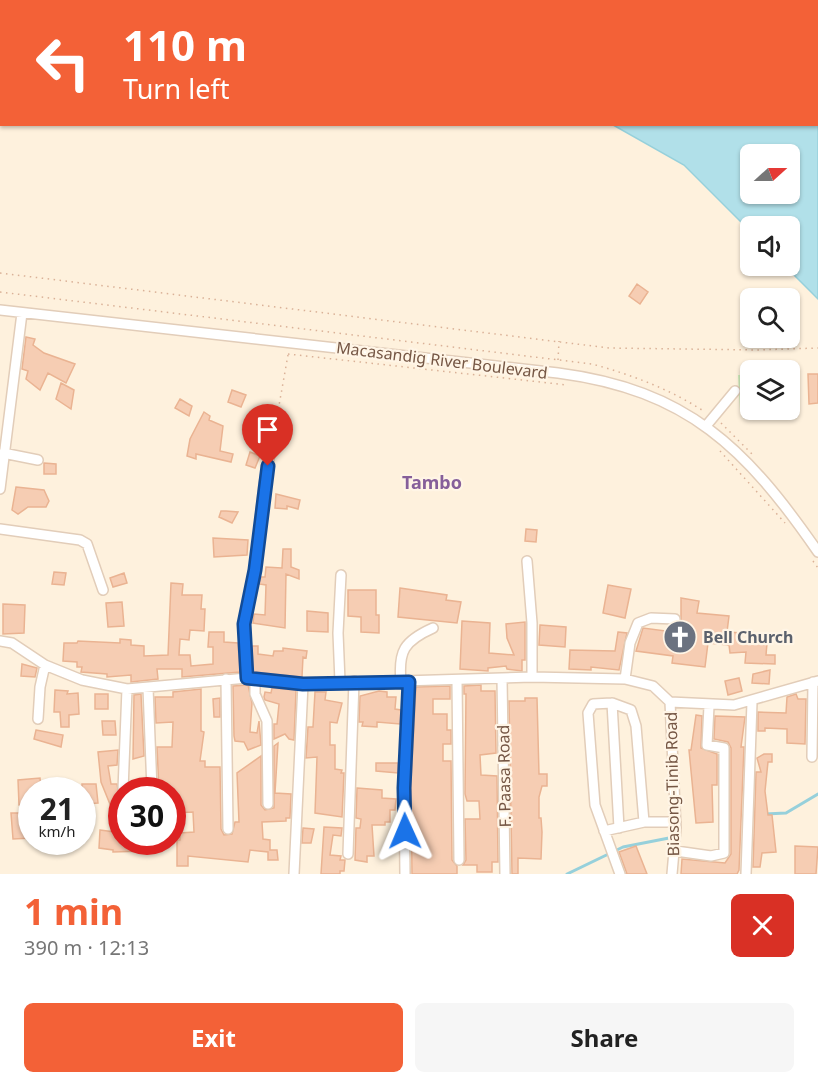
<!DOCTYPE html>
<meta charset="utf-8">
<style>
body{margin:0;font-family:"Noto Sans",sans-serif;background:#f6f6f6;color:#222;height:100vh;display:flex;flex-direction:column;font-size:22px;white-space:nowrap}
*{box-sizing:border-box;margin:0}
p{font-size:20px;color:#767676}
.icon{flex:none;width:33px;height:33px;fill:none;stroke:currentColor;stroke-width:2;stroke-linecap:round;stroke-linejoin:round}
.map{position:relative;height:874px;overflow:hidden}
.panel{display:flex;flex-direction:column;background:#fff;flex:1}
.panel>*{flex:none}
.hud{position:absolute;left:0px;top:0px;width:819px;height:126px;box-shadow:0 2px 4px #0004;background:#f36137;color:#fff;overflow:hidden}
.needle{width:39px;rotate:69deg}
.buttons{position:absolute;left:740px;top:144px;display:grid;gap:12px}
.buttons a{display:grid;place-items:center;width:60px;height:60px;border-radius:9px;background:#fff;box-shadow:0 2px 4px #0004;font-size:30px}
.speed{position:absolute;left:18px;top:777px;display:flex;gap:12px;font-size:30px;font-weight:700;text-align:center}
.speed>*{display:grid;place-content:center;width:78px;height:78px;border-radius:50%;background:#fff;box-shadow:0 2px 4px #0004;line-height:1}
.speed small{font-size:15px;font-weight:400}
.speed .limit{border:9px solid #d22;background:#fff;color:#111}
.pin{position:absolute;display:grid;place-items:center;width:51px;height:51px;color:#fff;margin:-62px -26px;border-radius:50% 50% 50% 0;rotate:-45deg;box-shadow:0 0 6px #0007}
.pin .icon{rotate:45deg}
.me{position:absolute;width:66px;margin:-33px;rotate:359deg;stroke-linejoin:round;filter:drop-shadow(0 0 4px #0008)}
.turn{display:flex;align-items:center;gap:21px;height:126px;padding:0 24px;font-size:27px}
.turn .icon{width:78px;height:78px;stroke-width:2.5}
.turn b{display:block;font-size:42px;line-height:51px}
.round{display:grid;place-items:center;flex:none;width:63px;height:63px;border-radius:9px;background:#f6f6f6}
.headline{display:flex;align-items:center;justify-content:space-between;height:102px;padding:0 24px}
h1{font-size:36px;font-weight:700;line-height:45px;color:#f36137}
.primary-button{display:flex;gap:12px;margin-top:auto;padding:12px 24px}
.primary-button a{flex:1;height:69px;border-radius:9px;background:#f36137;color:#fff;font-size:24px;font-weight:700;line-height:69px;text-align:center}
.primary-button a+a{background:#f6f6f6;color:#222}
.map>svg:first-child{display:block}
.green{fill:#cfecbb}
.water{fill:#b1e0e9;stroke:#96d0db;stroke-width:1.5;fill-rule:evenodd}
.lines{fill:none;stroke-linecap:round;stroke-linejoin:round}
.stream{stroke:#96d0db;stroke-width:3}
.building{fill:#f6cdb3;stroke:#eab392;stroke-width:1.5}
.minor-casing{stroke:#e2cdb9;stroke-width:12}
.path{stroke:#dab197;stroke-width:1.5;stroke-dasharray:1.5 4.5;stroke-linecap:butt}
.minor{stroke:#fff;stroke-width:9}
.route-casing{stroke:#114b97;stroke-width:15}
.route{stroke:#1a73e8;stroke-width:10}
.labels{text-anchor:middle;stroke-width:4.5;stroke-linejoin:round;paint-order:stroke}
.street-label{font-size:16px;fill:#755644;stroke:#fff5e6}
.worship-label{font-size:16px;font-weight:bold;fill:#5b616d;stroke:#fff5e6;text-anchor:start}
.neighbourhood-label{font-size:18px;font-weight:bold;fill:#865f9a;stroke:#fff5e6}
</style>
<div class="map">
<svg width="818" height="874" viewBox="0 0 818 874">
<rect width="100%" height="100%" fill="#fef1dd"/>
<path class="green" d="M789,373H797L798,408H789Z
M738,375H750V409L740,410Z"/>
<path class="water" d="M0,0L102,1L2,2L1,118Z
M257,0H600L601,1H253Z
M815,124L818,126V299L785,266H789V226H750V231L684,165L613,125ZM750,154H789V194H750Z"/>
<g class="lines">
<path class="stream" d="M765,814L786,813L818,794
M567,874L623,847L669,838"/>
</g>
<path class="building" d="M637,284L648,292L640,304L629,296Z
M26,337L35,339L33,345L44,353L75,364L66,383L48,373L40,390L26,379L28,371L22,369Z
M808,374H818V403L809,404Z
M61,383L74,390L71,409L56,399Z
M232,390L246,395L241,407L228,402Z
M180,399L192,406L189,416L175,408Z
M204,412L210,416L209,420L223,426L220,451L233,454L231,462L196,454V459L187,456L190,439Z
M250,452L260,456L255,468L246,465Z
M44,463L56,464V474H44Z
M16,487L44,490L49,501L46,507H28L18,514L12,510Z
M276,494L300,500L298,509L287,506V509L275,508Z
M221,511H226L238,512L232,523L219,517Z
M526,529L537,530L536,542L525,541Z
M213,538L248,540L247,555L214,557Z
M283,549H291V567L299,570V579L286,574L285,628L253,623L254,614L265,615L266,585L259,584L261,577H265L266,567L282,568Z
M54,572L66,573L64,585L52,584Z
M124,573L127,583L113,587L110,578Z
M171,583L183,584L182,595H202L201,609H205L204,631L190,630L189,640L180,639L179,655H190L191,666L213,664V647H208L209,632H224V642L238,643L240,672L182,677V669H157L158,679L131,682V675L107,677V674L81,672L82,667H77V662L63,661L64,643H77L78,641L120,643V639L131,640V645L144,646V656L168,655Z
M608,585L631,589L625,618L603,613Z
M400,588L447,595L446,600L461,602L457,623L398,617Z
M348,590H376V615H379V633L361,632V617L348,616Z
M681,598L699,601L697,613L729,616L727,632L742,633L741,641L767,643L766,655H775V664L745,663L746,652L730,653L729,645L708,643L705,667L672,663L673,656L636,651L643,628L681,633Z
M122,602L124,626L108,627L106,603Z
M3,604L25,605L24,633L3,634Z
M307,611L328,613V632L307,631Z
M462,621L490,623L489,653L514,655L507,638L506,624L525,622V660H522V671L507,669L506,666L488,668V671L460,669Z
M540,625L566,627L565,647L539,645Z
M618,632L627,633L619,670L591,667V670L569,669L570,650L615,651Z
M252,646H258V654L273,656L274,651H283V648L307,651L306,658L303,657L302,677L253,672Z
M22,664L37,668L35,677L21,676Z
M770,670L769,684L752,683L753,674Z
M739,678L742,691L728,695L725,681Z
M248,685L252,703L250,732L257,733L259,721L261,745L248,750L244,742L235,741L234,736L233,686Z
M481,685V691H495L496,753L480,755L481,775L497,776L498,862H492V872H477V865H463L466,860L465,819H480L479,801H467L465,794L466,694H464V686Z
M450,686V699H433V714H447V730H451V744H443V761H451L452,860L457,866V874H412L411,782L416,687Z
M272,688L296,690L294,740L289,739L285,734L274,739V724H277L279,704L265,700L264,697L265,692L271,693Z
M201,689V731L204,732L200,761H205V767H220L221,829L224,835L232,834L235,822H239L237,773L261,756V805L265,810L274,808V746L278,743L275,793L291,794L290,818H286V821L262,822L263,839L270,840V850H277L278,860H268V852L250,850L248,862L188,856V866H177V840H180V833L194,832L193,812L173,813V790H159L157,747H172L173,722L156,723L155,697H173V692Z
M55,690L68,691L67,694L78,693L79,714L69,715V727H61L60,712H54Z
M379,691L387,692V697H396L395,709L401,710L400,724L377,722V727L362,726L363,722H359L360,696Z
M315,692H326L325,700L342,703L337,723L330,722V745H335V769L342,770L341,773H344L342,817L315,813L317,757L306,758L308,727H313Z
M95,694H108V709H95Z
M141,694L144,756L133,759L134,695Z
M796,694L798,699H806L805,744L787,743V729L765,728V731H758V712L786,713L787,697Z
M220,698V717H214L213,699Z
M525,698H537L539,774H547V786H542L539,797V818H541L542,832L541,859L518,858V874H512L509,701H525Z
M696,715L702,716L701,748L717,754V785H712L713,822L696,823L689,750H691Z
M715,716L745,717L741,747H744L739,870L737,874H681L682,859L725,863L731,854V748L728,742L714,739Z
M102,721H115L116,735H103Z
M36,730L63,735L61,747L34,739Z
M118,750L117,765L108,766L111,784H117L121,806V812L114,814L101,782L98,752Z
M764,754H772V762H768L765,791L768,815H772L776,852L762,853L760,867H753L756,772H761L757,758Z
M376,763H398V773L376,771Z
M40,778L41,790H32V804L19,805L18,780Z
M82,784H96L98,803L82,804Z
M357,788L382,790V798L396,799L395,810H390V822H385V825H372L374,856H367V862L355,860L356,828H360L361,819L356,818Z
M11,813H23L24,826H32V838L13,839Z
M324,827L342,828L341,836L333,835L330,855L341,856L340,860H345L344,871H340V874H321Z
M303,828L314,829L311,843H302Z
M100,830L122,833V842H144V851L113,852V850L99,848Z
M636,846L647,874H627L619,852Z
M795,846L818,847L816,874H795Z"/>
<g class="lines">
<g class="minor-casing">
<path id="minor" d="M735,0L736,2
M0,310L558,373C688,390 746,448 818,552
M706,426L735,391
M3,453L38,460
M0,489L22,313
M0,529L80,540L87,544L103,590
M527,561L532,623V677
M0,641L12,643L45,665L82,680L127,689L247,678L303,684L532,677L625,679L653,686L670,702
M247,678L244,624L255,570L264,484L271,449
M255,678V694L267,721L268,804
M502,678L505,874
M226,679L228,829
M625,679L630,643L638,623L651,618L675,619
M457,681L459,860
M340,682L338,633L341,575
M401,682C398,651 404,641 433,628
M148,688L152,790
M670,702L676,828L672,874
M670,702L734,705L818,681
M612,703L619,828
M38,719L40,687L45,665
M812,757L813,682
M123,790L127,689
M604,831L644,822
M676,851L711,856L724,853V748L707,745L709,706
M348,854L354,681
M294,874L303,684
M405,874L404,788L409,682
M620,874L595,805L588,713L593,704L612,703L631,710L636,726L644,822H676
M746,874L752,702"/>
</g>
<path class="path" d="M0,273L609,348L758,350L818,348
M0,292L592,364C632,375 670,389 705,412
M288,354L567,385
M558,360L559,341
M721,423L752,454
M273,439L288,355
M720,451L785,523
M813,561L818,568"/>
<use href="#minor" class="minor"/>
</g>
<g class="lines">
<g class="route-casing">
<path id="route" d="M268,466L255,570L244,624L247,678L303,684L409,682L404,788L405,831"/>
</g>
<use href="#route" class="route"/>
</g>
<defs>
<g id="church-disc" transform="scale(1.725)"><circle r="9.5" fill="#6b7280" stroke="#fff5e6"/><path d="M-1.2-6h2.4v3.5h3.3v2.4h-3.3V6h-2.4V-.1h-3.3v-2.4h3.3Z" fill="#fff"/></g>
</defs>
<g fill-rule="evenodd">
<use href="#church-disc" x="680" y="637"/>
</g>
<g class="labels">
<g class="street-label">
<text transform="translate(442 360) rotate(7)" y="6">Macasandig River Boulevard</text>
<text transform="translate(504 776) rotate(-91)" y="6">F. Paasa Road</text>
<text transform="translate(672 784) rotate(-91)" y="6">Biasong-Tinib Road</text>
</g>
<g class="worship-label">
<text x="703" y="643">Bell Church</text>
</g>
<g class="neighbourhood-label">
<text x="432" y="489">Tambo</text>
</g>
</g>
</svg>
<div class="buttons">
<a><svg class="needle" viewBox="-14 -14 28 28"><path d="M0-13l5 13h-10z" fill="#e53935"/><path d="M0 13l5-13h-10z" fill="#767676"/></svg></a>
<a><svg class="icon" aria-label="sound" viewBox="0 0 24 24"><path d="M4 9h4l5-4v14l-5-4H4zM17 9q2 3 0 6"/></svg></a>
<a><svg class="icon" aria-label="search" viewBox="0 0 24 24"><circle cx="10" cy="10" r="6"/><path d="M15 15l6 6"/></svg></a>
<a><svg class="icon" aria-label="layers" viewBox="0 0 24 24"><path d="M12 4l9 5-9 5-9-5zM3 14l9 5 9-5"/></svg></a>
</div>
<div class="speed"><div>21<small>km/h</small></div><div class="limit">30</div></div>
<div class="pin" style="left:268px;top:466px;background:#d93025"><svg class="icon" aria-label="arrive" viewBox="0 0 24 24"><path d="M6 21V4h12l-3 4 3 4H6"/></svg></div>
<svg class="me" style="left:405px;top:831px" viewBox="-20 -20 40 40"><path d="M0-17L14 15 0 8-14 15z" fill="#1a73e8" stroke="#fff" stroke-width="4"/></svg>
<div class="hud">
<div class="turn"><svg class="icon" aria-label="left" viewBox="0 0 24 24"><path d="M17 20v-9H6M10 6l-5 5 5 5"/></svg><div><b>110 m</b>Turn left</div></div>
</div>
</div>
<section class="panel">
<div class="headline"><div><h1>1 min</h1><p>390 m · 12:13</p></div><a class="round" style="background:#d93025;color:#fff"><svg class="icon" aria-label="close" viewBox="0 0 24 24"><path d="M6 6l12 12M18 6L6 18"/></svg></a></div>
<div class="primary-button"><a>Exit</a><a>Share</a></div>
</section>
